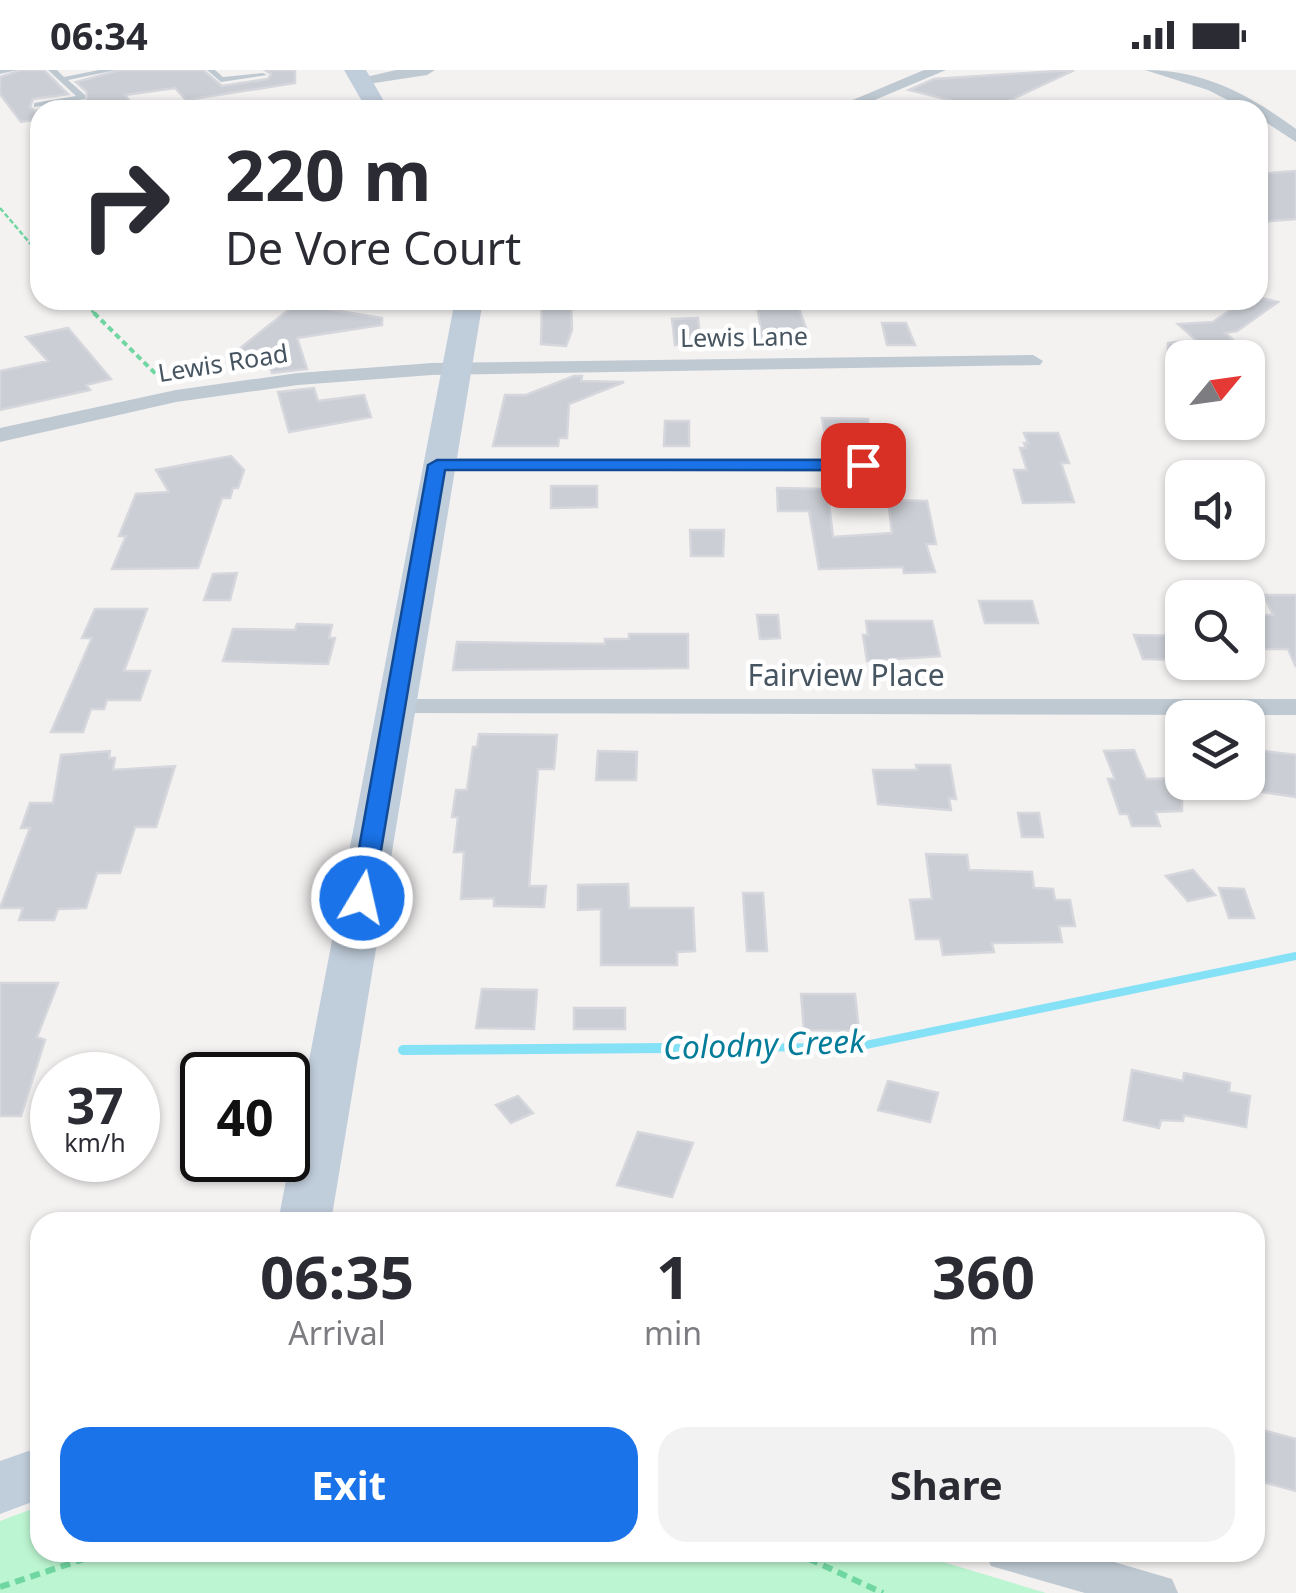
<!DOCTYPE html>
<style>
body{margin:0;font-family:"Noto Sans",sans-serif;background:#f2f2f3;color:#2b2b33;height:100vh;display:flex;flex-direction:column;font-size:38px;white-space:nowrap}
*{box-sizing:border-box;margin:0}
p{font-size:32px;color:#7c7c81}
.icon{flex:none;width:55px;height:55px;fill:none;stroke:currentColor;stroke-width:2;stroke-linecap:round;stroke-linejoin:round}
.map{position:relative;flex:1;overflow:hidden}
.details{position:absolute;left:30px;top:1142px;width:1235px;height:350px;display:flex;flex-direction:column;background:#fff;border-radius:30px;box-shadow:0 2px 8px #0004}
.details>*{flex:none}
.banner{position:absolute;left:30px;top:30px;width:1238px;height:210px;border-radius:30px;box-shadow:0 2px 8px #0004;background:#fff;color:#2b2b33;overflow:hidden}
.needle{width:65px;rotate:61deg}
.fabs{position:absolute;left:1165px;top:270px;display:grid;gap:20px}
.fabs a{display:grid;place-items:center;width:100px;height:100px;border-radius:20px;background:#fff;box-shadow:0 2px 8px #0004;font-size:50px}
.speed{position:absolute;left:30px;top:982px;display:flex;gap:20px;font-size:50px;font-weight:700;text-align:center}
.speed>*{display:grid;place-content:center;width:130px;height:130px;border-radius:50%;background:#fff;box-shadow:0 2px 8px #0004;line-height:1}
.speed small{font-size:25px;font-weight:400}
.speed .limit{border:5px solid #111;border-radius:15px;background:#fff;color:#111}
.pin{position:absolute;display:grid;place-items:center;width:85px;height:85px;color:#fff;margin:-42px;border-radius:20px;box-shadow:0 5px 15px #0006}
.me{position:absolute;width:110px;margin:-55px;rotate:9deg;stroke-linejoin:round;filter:drop-shadow(0 0 8px #0008)}
.turn{display:flex;align-items:center;gap:35px;height:210px;padding:0 30px;font-size:45px}
.turn .icon{width:130px;height:130px;stroke-width:2.5}
.turn b{display:block;font-size:70px;line-height:85px}
.eta{display:flex;justify-content:space-evenly;align-items:center;height:170px;text-align:center}
.eta b{font-size:60px;font-weight:700;line-height:70px}
.action{display:flex;gap:20px;margin-top:auto;padding:20px 30px}
.action a{flex:1;height:115px;border-radius:30px;background:#1a73e8;color:#fff;font-size:40px;font-weight:700;line-height:115px;text-align:center}
.action a+a{background:#f2f2f3;color:#2b2b33}
.status{display:flex;justify-content:space-between;align-items:center;height:70px;padding:0 50px;background:#fff;direction:ltr}
.status svg{height:28px;fill:currentColor}
.map>svg:first-child{display:block}
.green{fill:#bcf5d1}
.lines{fill:none;stroke-linecap:round;stroke-linejoin:round}
.stream-far1{stroke:#85e1f6;stroke-width:8}
.stream{stroke:#85e1f6;stroke-width:10}
.building{fill:#cbced4;stroke:#d5d7dd;stroke-width:2.5}
.path-far2{stroke:#70d7a2;stroke-width:2.5;stroke-dasharray:5 2.5;stroke-linecap:butt}
.path-far1{stroke:#70d7a2;stroke-width:4;stroke-dasharray:6 4;stroke-linecap:butt}
.path{stroke:#70d7a2;stroke-width:6;stroke-dasharray:10 6;stroke-linecap:butt}
.lane{fill:#bec9d2;fill-rule:evenodd}
.street{fill:#bec9d2;fill-rule:evenodd}
.secondary{fill:#c0cdda;fill-rule:evenodd}
.route{fill:#1a73e8;stroke:#114b97;stroke-width:2.5}
.labels{text-anchor:middle;stroke-width:9;stroke-linejoin:round;paint-order:stroke}
.far-street-label{font-size:25px;fill:#475561;stroke:#fff}
.street-label{font-size:30px;fill:#475561;stroke:#fff}
.water-label{font-size:32px;font-style:italic;fill:#037c99;stroke:#fff}
</style>
<div class="status"><b>06:34</b><svg viewBox="0 0 49 12"><path d="M0 12V9h3v3zM5 12V6h3v6zM10 12V3h3v9zM15 12V0h3v12zM26 1h20v11H26zM47 4h2v5h-2z"/></svg></div>
<div class="map">
<svg width="1296" height="1523" viewBox="0 0 1296 1523">
<rect width="100%" height="100%" fill="#f4f1f1"/>
<path class="green" d="M40,1436V1482H910L1046,1523H0V1451Z"/>
<g class="lines">
<path class="stream-far1" d="M403,980L856,977L1296,886"/>
<path class="stream" d="M403,980L669,978"/>
</g>
<path class="building" d="M21,0H44L68,24L33,29L30,37L35,41L86,33L87,22L76,12L120,0H203L222,16L268,9L271,4L265,0H295V13L186,30L175,18L125,25L134,36L40,40V49L21,52L0,24V7Z
M1074,0L989,40L909,20L934,9Z
M1296,101V149L1258,152V104Z
M1258,227L1278,232L1237,261L1225,263L1254,288H1168V273L1196,270L1178,254L1213,252L1245,230H1258Z
M542,230H571L572,260L566,276L541,274Z
M756,230H796L808,264H787L789,278H764Z
M296,234L382,248V255L297,268L307,299L272,303L265,280L234,283Z
M698,248L701,274L675,275L672,249Z
M882,253H906L915,275H887Z
M68,258L111,309L86,315L90,320L0,340V301L48,291L26,267Z
M574,306H582L581,311L624,312L569,334L567,368H559L558,376H493L505,325H526Z
M314,318L318,331L364,325L371,347L289,362L278,322Z
M822,348L868,349L871,370H826Z
M665,351H689V376H664Z
M1024,363H1058L1069,393H1061L1074,432L1023,433L1014,400H1027L1020,378H1026L1024,373H1028Z
M231,386L244,400L238,418H233L230,428H222L198,498L112,499L126,466H119L136,424L169,422L156,400Z
M551,416H597V437L551,438Z
M777,418L827,419L833,467L892,463L888,430L927,431L936,474H926L935,502L904,503L903,497L819,499L809,441H778Z
M690,460H724L723,486H691Z
M237,503L230,530H204L213,504Z
M1264,525H1296V597L1288,579H1248V545H1273Z
M979,531H1032L1038,553H985Z
M95,539H147L124,601H150L140,630H107L104,639H91L83,662H51L92,568H82Z
M757,545H778L780,568L760,569Z
M866,551H932L940,586L867,591L863,565H868Z
M297,554L332,555L329,568H335L328,594L223,591L233,559L295,560Z
M629,564H688V598L453,600L457,572L605,574V569H629Z
M1134,565L1177,566L1182,590L1143,589Z
M479,664L557,665L554,699H538L529,816H546L544,837L494,836V828L461,829L464,782H454L458,747H452L456,720H467L473,677H477Z
M1248,679L1296,685V727L1248,720Z
M1134,680L1146,709L1182,708V741L1155,742L1160,756H1132L1128,744H1120L1108,709H1115L1104,681Z
M110,681L109,688H115L113,700L175,696L156,757H135L120,803H97L86,838L58,839L54,850H19L23,838H0L30,758H21L30,733H53L61,685Z
M598,681L637,682L636,710H596Z
M916,695H950L956,729L949,728L951,740L878,734L873,700H917Z
M1018,743H1039L1043,767H1022Z
M926,784L967,785L969,800L1032,802L1034,818L1053,819L1055,830H1070L1075,856H1059L1062,872L992,873L994,882L943,885L940,869H916L910,830L932,829Z
M1193,800L1215,825L1188,831L1166,806Z
M628,814L629,838H693L695,881L677,882V895H601V839L578,840V815Z
M1219,818L1244,819L1254,848H1229Z
M743,823H763L767,881H747Z
M0,913H58L37,967L45,970L21,1046H0Z
M482,919L537,920L534,959L476,958Z
M801,924H855L859,961L804,960Z
M574,938H625V959H574Z
M1132,1000L1183,1011L1184,1003L1230,1013L1229,1022L1250,1026L1246,1057L1184,1045L1183,1051L1161,1050L1159,1058L1124,1050Z
M888,1011L938,1023L930,1052L878,1040Z
M518,1026L533,1043L511,1053L496,1035Z
M638,1062L693,1073L672,1127L617,1115Z
M1255,1358L1296,1369V1421L1255,1410Z"/>
<g class="lines">
<path class="path-far2" d="M0,138L40,185
M81,230L97,246"/>
<path class="path-far1" d="M94,243L164,312"/>
<path class="path" d="M794,1482L883,1523
M0,1517L105,1482"/>
<path class="lane" d="M0,0H17L0,4Z
M48,0H57L64,7L99,0H116L68,10L85,25V29L34,37V33L76,26Z
M207,0H215L223,7L263,3L267,5L221,12Z"/>
<path class="street" d="M396,0H435L427,5L361,15L353,10Z
M924,0H946L851,40H829Z
M1145,0C1204,0 1250,25 1296,59V72L1258,47V40H1247L1208,20Z
M1033,285L1043,291L1040,295L432,305L298,315L176,332L0,372V358L176,320L298,303L432,293Z
M437,388H863L874,395L863,402L429,400L426,395Z
M396,629H1296V645L386,643L382,637L386,631Z
M985,1482H1080L1172,1509L1178,1523H1085L991,1496Z"/>
<path class="secondary" d="M344,0H366L389,40H367Z
M455,230H483L331,1152H278Z
M40,1377V1429L0,1444V1391Z"/>
</g>
<path class="route" d="M437,390H863L871,395L863,400H445L373,828L362,835L350,828L428,395Z"/>
<g class="labels">
<g class="far-street-label">
<text transform="translate(744 267) rotate(-1)" y="9">Lewis Lane</text>
<text transform="translate(223 293) rotate(-9)" y="9">Lewis Road</text>
</g>
<g class="street-label">
<text x="846" y="616">Fairview Place</text>
</g>
<g class="water-label">
<text transform="translate(764 975) rotate(-2)" y="11">Colodny Creek</text>
</g>
</g>
</svg>
<div class="fabs">
<a><svg class="needle" viewBox="-14 -14 28 28"><path d="M0-13l5 13h-10z" fill="#e53935"/><path d="M0 13l5-13h-10z" fill="#7c7c81"/></svg></a>
<a><svg class="icon" aria-label="sound" viewBox="0 0 24 24"><path d="M4 9h4l5-4v14l-5-4H4zM17 9q2 3 0 6"/></svg></a>
<a><svg class="icon" aria-label="search" viewBox="0 0 24 24"><circle cx="10" cy="10" r="6"/><path d="M15 15l6 6"/></svg></a>
<a><svg class="icon" aria-label="layers" viewBox="0 0 24 24"><path d="M12 4l9 5-9 5-9-5zM3 14l9 5 9-5"/></svg></a>
</div>
<div class="speed"><div>37<small>km/h</small></div><div class="limit">40</div></div>
<div class="pin" style="left:863px;top:395px;background:#d93025"><svg class="icon" aria-label="arrive" viewBox="0 0 24 24"><path d="M6 21V4h12l-3 4 3 4H6"/></svg></div>
<svg class="me" style="left:362px;top:828px" viewBox="-20 -20 40 40"><circle r="17" fill="#1a73e8" stroke="#fff" stroke-width="3"/><path d="M0-11L8 9 0 5-8 9z" fill="#fff"/></svg>
<div class="banner">
<div class="turn"><svg class="icon" aria-label="right" viewBox="0 0 24 24"><path d="M7 20v-9h11M14 6l5 5-5 5"/></svg><div><b>220 m</b>De Vore Court</div></div>
</div>
<section class="details">
<div class="eta">
<div><b>06:35</b><p>Arrival</p></div>
<div><b>1</b><p>min</p></div>
<div><b>360</b><p>m</p></div>
</div>
<div class="action"><a>Exit</a><a>Share</a></div>
</section>
</div>
